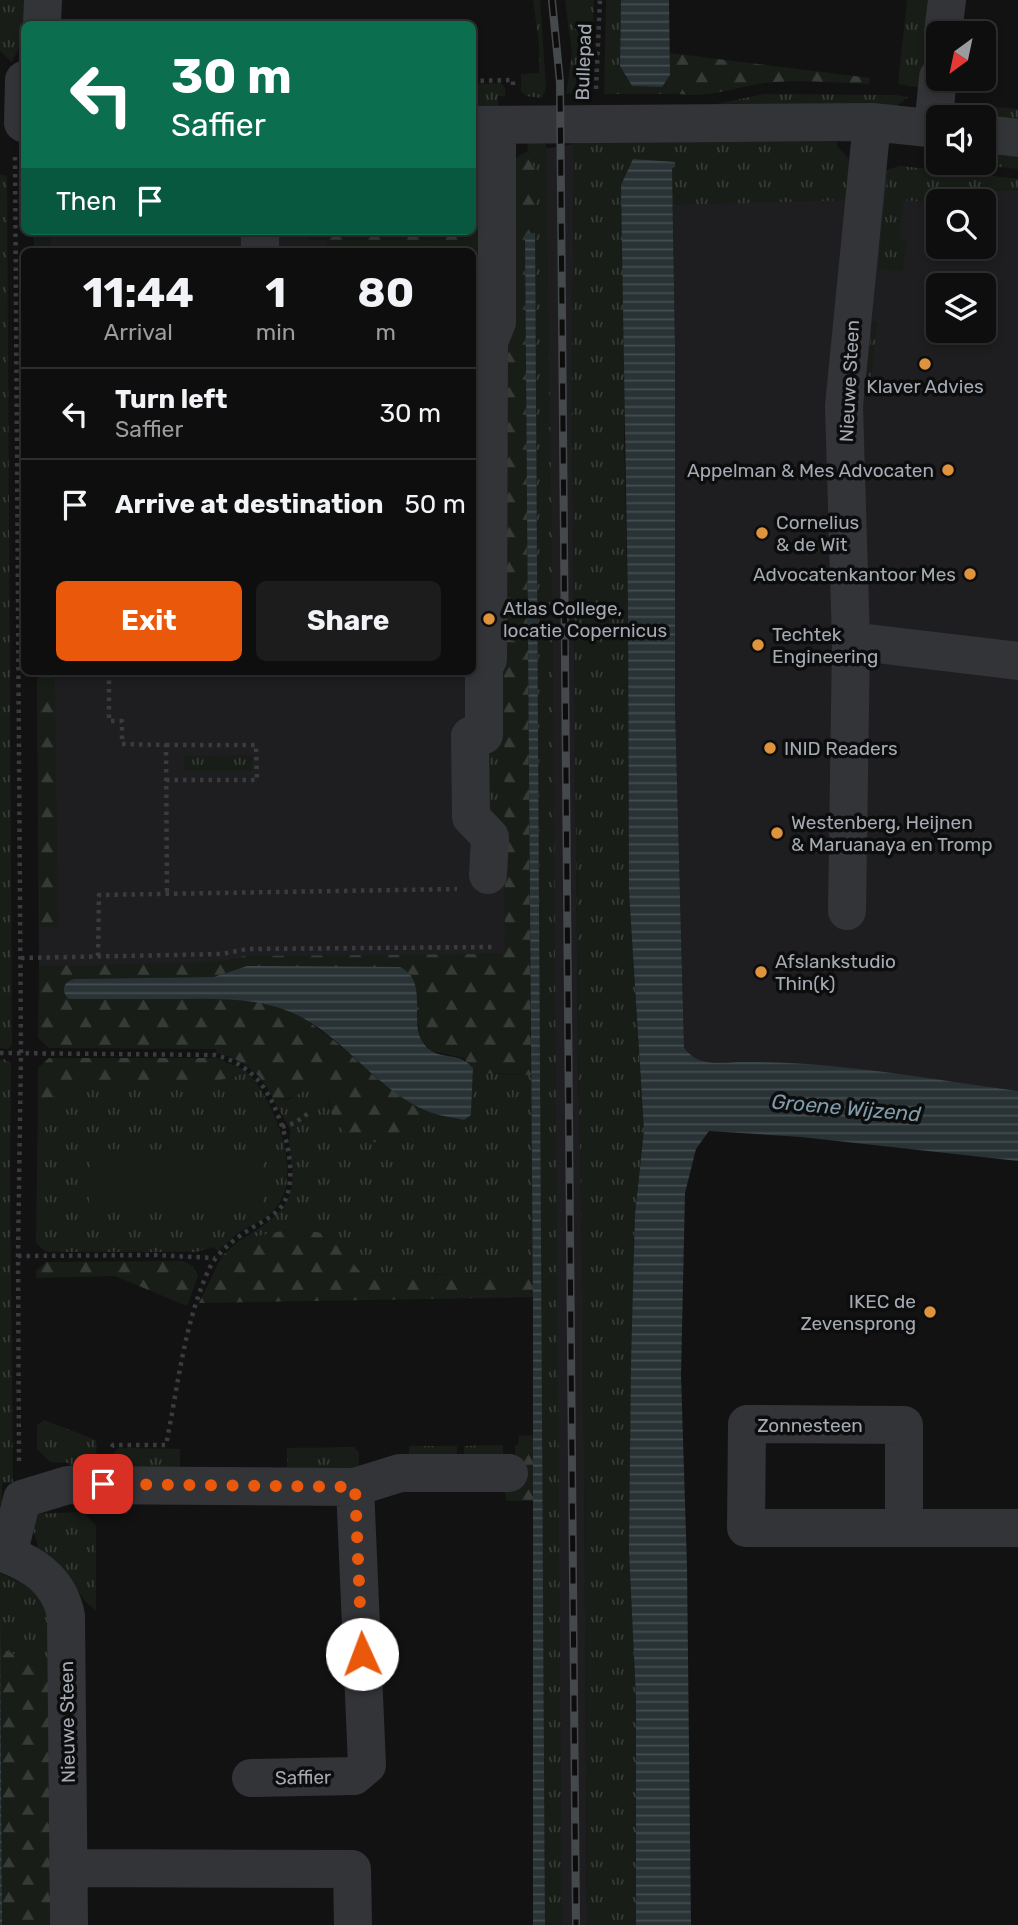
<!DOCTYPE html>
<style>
body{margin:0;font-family:Rubik,sans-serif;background:#1c1c1c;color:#f1f3f6;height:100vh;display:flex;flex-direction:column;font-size:26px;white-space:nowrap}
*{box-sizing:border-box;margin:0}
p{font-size:23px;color:#9b9c9e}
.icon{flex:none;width:38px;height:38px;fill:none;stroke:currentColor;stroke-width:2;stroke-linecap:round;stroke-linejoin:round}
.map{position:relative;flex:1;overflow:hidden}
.sheet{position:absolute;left:21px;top:248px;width:455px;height:427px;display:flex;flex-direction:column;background:#0e0e0e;border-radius:10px;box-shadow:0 4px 10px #0003,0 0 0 2px #2e2e2e}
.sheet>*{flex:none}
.top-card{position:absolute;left:21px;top:21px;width:455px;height:214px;border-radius:10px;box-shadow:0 4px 10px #0003,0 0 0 2px #2e2e2e;background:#0b6e4f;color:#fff;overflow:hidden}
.needle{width:46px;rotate:213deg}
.controls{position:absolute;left:926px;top:21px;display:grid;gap:14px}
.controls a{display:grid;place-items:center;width:70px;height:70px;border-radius:10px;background:#0e0e0e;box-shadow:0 4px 10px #0003,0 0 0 2px #2e2e2e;font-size:35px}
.pin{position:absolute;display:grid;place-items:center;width:60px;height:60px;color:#fff;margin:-30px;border-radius:14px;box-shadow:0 4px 10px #0006}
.me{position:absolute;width:77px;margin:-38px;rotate:358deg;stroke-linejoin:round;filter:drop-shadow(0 0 5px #0008)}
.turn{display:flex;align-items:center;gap:24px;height:147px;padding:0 35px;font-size:32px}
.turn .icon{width:91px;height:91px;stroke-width:2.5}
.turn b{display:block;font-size:49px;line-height:60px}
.then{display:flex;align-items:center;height:66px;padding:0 35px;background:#0003;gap:14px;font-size:26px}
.eta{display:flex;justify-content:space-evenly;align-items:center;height:119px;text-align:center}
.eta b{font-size:42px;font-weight:700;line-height:49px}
.action{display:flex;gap:14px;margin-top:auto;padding:14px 35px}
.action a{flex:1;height:80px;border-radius:10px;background:#ea580c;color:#fff;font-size:28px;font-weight:700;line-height:80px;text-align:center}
.action a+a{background:#1c1c1c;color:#f1f3f6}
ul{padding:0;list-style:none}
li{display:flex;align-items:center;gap:21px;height:91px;padding:0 35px;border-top:2px solid #2e2e2e}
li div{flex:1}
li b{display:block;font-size:26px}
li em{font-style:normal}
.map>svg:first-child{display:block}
.built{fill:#1e1e20;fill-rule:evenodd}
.grass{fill:url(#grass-tufts)}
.forest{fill:url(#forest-firs)}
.pitch{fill:#181d18}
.water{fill:url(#water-rules)}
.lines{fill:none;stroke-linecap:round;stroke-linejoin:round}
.path{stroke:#393b3e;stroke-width:4.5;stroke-dasharray:3.5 5;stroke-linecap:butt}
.minor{stroke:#333438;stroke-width:38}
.rail-casing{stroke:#46494c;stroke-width:8}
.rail{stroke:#0d0d0e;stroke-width:5;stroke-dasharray:16;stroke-linecap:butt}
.route{stroke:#ea580c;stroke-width:12;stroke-dasharray:0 21.6}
.poi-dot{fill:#e0933d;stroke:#0d0d0e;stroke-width:2.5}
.labels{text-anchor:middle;stroke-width:7;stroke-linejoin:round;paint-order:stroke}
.street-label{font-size:19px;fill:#a4aab2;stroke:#0d0d0e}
.poi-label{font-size:19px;fill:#a4aab2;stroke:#0d0d0e;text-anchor:start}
.water-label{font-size:21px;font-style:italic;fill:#7e9cab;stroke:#0d0d0e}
</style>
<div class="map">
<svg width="1018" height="1925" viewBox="0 0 1018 1925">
<defs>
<pattern id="grass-tufts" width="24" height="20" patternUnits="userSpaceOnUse" patternTransform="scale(1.75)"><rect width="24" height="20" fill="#181d18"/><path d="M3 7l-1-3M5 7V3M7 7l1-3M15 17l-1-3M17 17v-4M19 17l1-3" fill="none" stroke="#373b37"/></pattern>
<pattern id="forest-firs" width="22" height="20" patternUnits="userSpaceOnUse" patternTransform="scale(1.75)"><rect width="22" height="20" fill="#181d18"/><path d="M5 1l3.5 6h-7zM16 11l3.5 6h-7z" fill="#373b37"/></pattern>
<pattern id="water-rules" width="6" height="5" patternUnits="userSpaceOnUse" patternTransform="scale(1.75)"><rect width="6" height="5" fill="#293235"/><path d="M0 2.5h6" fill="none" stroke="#454d50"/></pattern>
</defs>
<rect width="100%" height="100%" fill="#121213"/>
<path class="built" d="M837,142V146L854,165L888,170L900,166L1018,179V1091L847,1069L707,1063L692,1058L684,1047L675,705V346L672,167ZM938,201H984V247H938ZM938,285H984V331H938Z
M574,144L572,402L578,1057L583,1298L587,1925H552L531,1075L525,234L535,172L528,151Z
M34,231H307L308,235L503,236L505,954L401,956L400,967L39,966L37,672H472V252H34Z"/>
<path class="grass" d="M0,0H24V36L12,62L0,51Z
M533,0H540L546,88L542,98L526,96L521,91V74L539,73V44Z
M565,0H594L591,93L566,94L572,54Z
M606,0H621L620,66L632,86L662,87L670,75L671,92L677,94H604Z
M907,0H936L927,80L922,88L898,84Z
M501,83L505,88V96H498V107H473L472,84Z
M764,94L895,95L908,97L894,108L707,106Z
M964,104L1018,109V121L976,116Z
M568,141L837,142V146L854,165L850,200L672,205V167L675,163L633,159L624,439L628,608L629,891L644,1130L635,1214L629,1551L636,1698V1925H587L583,1298L578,1057L572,402L574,144Z
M527,142L546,144L552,537L562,1925H545L535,172L528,151Z
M984,153L1018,157V169L961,163H984Z
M900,166L1018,179V191H991L988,210L984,212V201H938V203L904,200L899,234L900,239L907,242L903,271L878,269L888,170Z
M0,174L7,176L12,1045L8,1049L0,1048Z
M35,231H51V252H35Z
M327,241L492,242L482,316H473L472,252H327Z
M872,321L877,322L870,394H865Z
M503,365L506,847H496V815L485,814V751Z
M252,755V771H184V756Z
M464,1058C485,1078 504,1074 531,1075L536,1272L375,1276L362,1274L340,1248L296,1228L240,1240C269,1222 296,1209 292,1169C291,1156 287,1144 291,1131L273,1099C298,1103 291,1093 308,1087C312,1086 316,1087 321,1087C332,1099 326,1099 331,1111C349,1147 383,1144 417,1140L427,1111L463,1120L471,1115L473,1073Z
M4,1059L11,1063L10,1181L13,1482L2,1483V1504L0,1505V1060Z
M246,1071C273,1098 303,1170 278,1205C269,1219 251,1224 238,1233C231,1238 225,1245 218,1251L214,1247L196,1252H46L36,1243L38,1105L62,1093L69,1081L216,1079L232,1078Z
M44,1420L96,1440L97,1475L70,1472L69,1463L50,1462L37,1449V1425Z
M503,1445V1460H464V1446Z
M409,1446H457V1460L409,1461Z
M354,1447L359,1452V1468L287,1471V1448Z
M118,1448L180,1449V1472L108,1474V1459Z
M83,1512L96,1526V1611C91,1606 84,1601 80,1594C69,1575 59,1557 36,1549L38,1545L30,1521L34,1514Z
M0,1573L34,1588L48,1615L51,1673L0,1647Z"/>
<path class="forest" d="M670,53L870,78L869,84C834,83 798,79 764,83C734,87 702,101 671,92L670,88Z
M528,151L535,171V233L525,234L531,1075L484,1073L476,1069L464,1058L431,1051L421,1040L418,1023L248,966L214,977L74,979L68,981L63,987L70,999H230L257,1001L285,1010L305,1019L337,1043L382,1083L427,1111L417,1140C392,1143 351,1148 335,1121C327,1108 333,1100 321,1087C300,1088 295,1102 273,1099C263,1074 242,1059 217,1053L216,1049L49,1048L38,1038L39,966L208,962L222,961L245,956L505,954L503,365L509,165L520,155Z
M481,164L492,242L308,240V231H472L473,166Z
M37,672H55L58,927H40Z
M49,1058H217L246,1071C222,1091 105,1080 69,1081L62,1093L38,1105V1068Z
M296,1228L321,1233L340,1248L362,1274L375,1276L536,1272L542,1297L199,1303L222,1256L240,1240Z
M46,1262L183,1261L193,1266L198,1276L187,1306L115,1276L36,1278V1271Z
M533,1435V1501H506L505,1486L516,1483L515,1446L518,1445L519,1436Z
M0,1647L51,1673V1925H2Z"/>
<path class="pitch" d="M90,1149L263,1151L262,1207L89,1205Z"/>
<path class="water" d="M621,0H669L670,75L662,87L632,86L620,66Z
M633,159L675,162V167L672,168L675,346V705L684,1047C697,1068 720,1062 742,1062C834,1061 927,1079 1018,1091V1161L801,1137L709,1131L696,1149L685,1193L681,1375L687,1566L691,1925H636V1698L629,1551L631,1363L635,1214L644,1130L629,891L628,608L621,185Z
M535,233L545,1925H533V1302L525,234Z
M247,966L400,967C429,981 409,1018 422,1041C436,1064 456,1048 473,1068L471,1115L464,1120C452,1117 438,1116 427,1111C379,1091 348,1043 303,1018C260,995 213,999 166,999C134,999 102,999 69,999C61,992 62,982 74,979L214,977Z
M0,1610L2,1925H0Z"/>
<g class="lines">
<path class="path" d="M472,81L513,80V89
M596,89L600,0
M15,157L21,1053L18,1256L19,1464
M109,672V721H122V744L166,745L167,893
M166,745H256L257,780H166
M98,956L99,895L457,889
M21,958L222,954L247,949L494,947
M0,1053L215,1055C231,1059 244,1066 256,1078C280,1103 304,1177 281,1207C273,1217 261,1222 250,1229C235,1239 217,1252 209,1269C184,1324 178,1386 166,1445H113L111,1448
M282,1127L295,1123L310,1112
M18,1256L155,1255L215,1258"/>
<path class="minor" d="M42,24L43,0
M943,33L947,0
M23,123L24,80
M472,125L872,122L938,129
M933,128L938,77
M984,134L1018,138
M260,231V252
M851,641L1018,661
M488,875L490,837L471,817L470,736L484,735V666L488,660L489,342L497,322V125
M847,911L851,641L844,406L872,122
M904,1528V1425L747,1424L746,1528H1018
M0,1552C34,1564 59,1580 66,1616L69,1925
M8,1555L22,1499L68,1485L355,1487L400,1473H509
M251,1778L354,1776L367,1765L355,1487
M68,1868L352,1869L353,1925"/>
<g class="rail-casing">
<path id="rail" d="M552,0L560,82L576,1925"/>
</g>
<use href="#rail" class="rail"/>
</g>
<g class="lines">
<path class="route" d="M103,1484L355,1487L362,1654"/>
</g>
<g class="poi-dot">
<circle cx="925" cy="364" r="7"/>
<circle cx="948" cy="470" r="7"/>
<circle cx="762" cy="533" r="7"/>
<circle cx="970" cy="574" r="7"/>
<circle cx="489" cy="619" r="7"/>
<circle cx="758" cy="645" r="7"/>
<circle cx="770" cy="748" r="7"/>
<circle cx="777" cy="833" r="7"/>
<circle cx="761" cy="972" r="7"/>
<circle cx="930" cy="1312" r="7"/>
</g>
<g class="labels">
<g class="street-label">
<text transform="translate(583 62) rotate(-88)" y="7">Bullepad</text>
<text transform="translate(849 381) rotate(-87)" y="7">Nieuwe Steen</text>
<text x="810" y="1432">Zonnesteen</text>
<text transform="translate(67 1722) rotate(-91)" y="7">Nieuwe Steen</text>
<text transform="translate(303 1777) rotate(-1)" y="7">Saffier</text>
</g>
<g class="poi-label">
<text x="925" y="393" text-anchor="middle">Klaver Advies</text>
<text x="934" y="477" text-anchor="end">Appelman &amp; Mes Advocaten</text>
<text x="776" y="529">Cornelius<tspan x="776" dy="22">&amp; de Wit</tspan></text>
<text x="956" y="581" text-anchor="end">Advocatenkantoor Mes</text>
<text x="503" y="615">Atlas College,<tspan x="503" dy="22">locatie Copernicus</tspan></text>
<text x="772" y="641">Techtek<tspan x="772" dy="22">Engineering</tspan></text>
<text x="784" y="755">INID Readers</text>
<text x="791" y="829">Westenberg, Heijnen<tspan x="791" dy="22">&amp; Maruanaya en Tromp</tspan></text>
<text x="775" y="968">Afslankstudio<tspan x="775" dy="22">Thin(k)</tspan></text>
<text x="916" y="1308" text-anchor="end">IKEC de<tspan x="916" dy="22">Zevensprong</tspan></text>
</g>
<g class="water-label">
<text transform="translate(846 1108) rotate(5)" y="7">Groene Wijzend</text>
</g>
</g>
</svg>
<div class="controls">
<a><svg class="needle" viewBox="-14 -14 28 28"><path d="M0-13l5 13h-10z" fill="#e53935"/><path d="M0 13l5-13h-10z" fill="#9b9c9e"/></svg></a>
<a><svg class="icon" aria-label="sound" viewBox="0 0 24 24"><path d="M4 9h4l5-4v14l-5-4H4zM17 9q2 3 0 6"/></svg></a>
<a><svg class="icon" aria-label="search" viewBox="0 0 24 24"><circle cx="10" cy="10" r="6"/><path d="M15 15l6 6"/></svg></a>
<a><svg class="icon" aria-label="layers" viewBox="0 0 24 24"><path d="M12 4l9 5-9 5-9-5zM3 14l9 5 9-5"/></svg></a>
</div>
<div class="pin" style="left:103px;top:1484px;background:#d93025"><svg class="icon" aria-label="arrive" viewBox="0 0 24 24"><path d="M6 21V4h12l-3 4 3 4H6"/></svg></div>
<svg class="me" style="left:362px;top:1654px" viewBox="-20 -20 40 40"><circle r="19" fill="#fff"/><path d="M0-13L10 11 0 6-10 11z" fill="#ea580c"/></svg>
<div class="top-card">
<div class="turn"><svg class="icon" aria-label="left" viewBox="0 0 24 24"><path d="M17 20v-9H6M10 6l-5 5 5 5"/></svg><div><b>30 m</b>Saffier</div></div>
<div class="then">Then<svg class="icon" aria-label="arrive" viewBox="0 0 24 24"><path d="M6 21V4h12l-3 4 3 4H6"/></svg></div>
</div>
<section class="sheet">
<div class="eta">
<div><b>11:44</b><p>Arrival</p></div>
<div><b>1</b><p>min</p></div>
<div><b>80</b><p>m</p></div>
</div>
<ul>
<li><svg class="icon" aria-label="left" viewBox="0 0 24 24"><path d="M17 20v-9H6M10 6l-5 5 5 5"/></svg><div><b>Turn left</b><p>Saffier</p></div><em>30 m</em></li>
<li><svg class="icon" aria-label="arrive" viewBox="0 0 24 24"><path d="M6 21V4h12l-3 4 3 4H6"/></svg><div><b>Arrive at destination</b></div><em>50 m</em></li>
</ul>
<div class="action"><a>Exit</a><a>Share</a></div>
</section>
</div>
